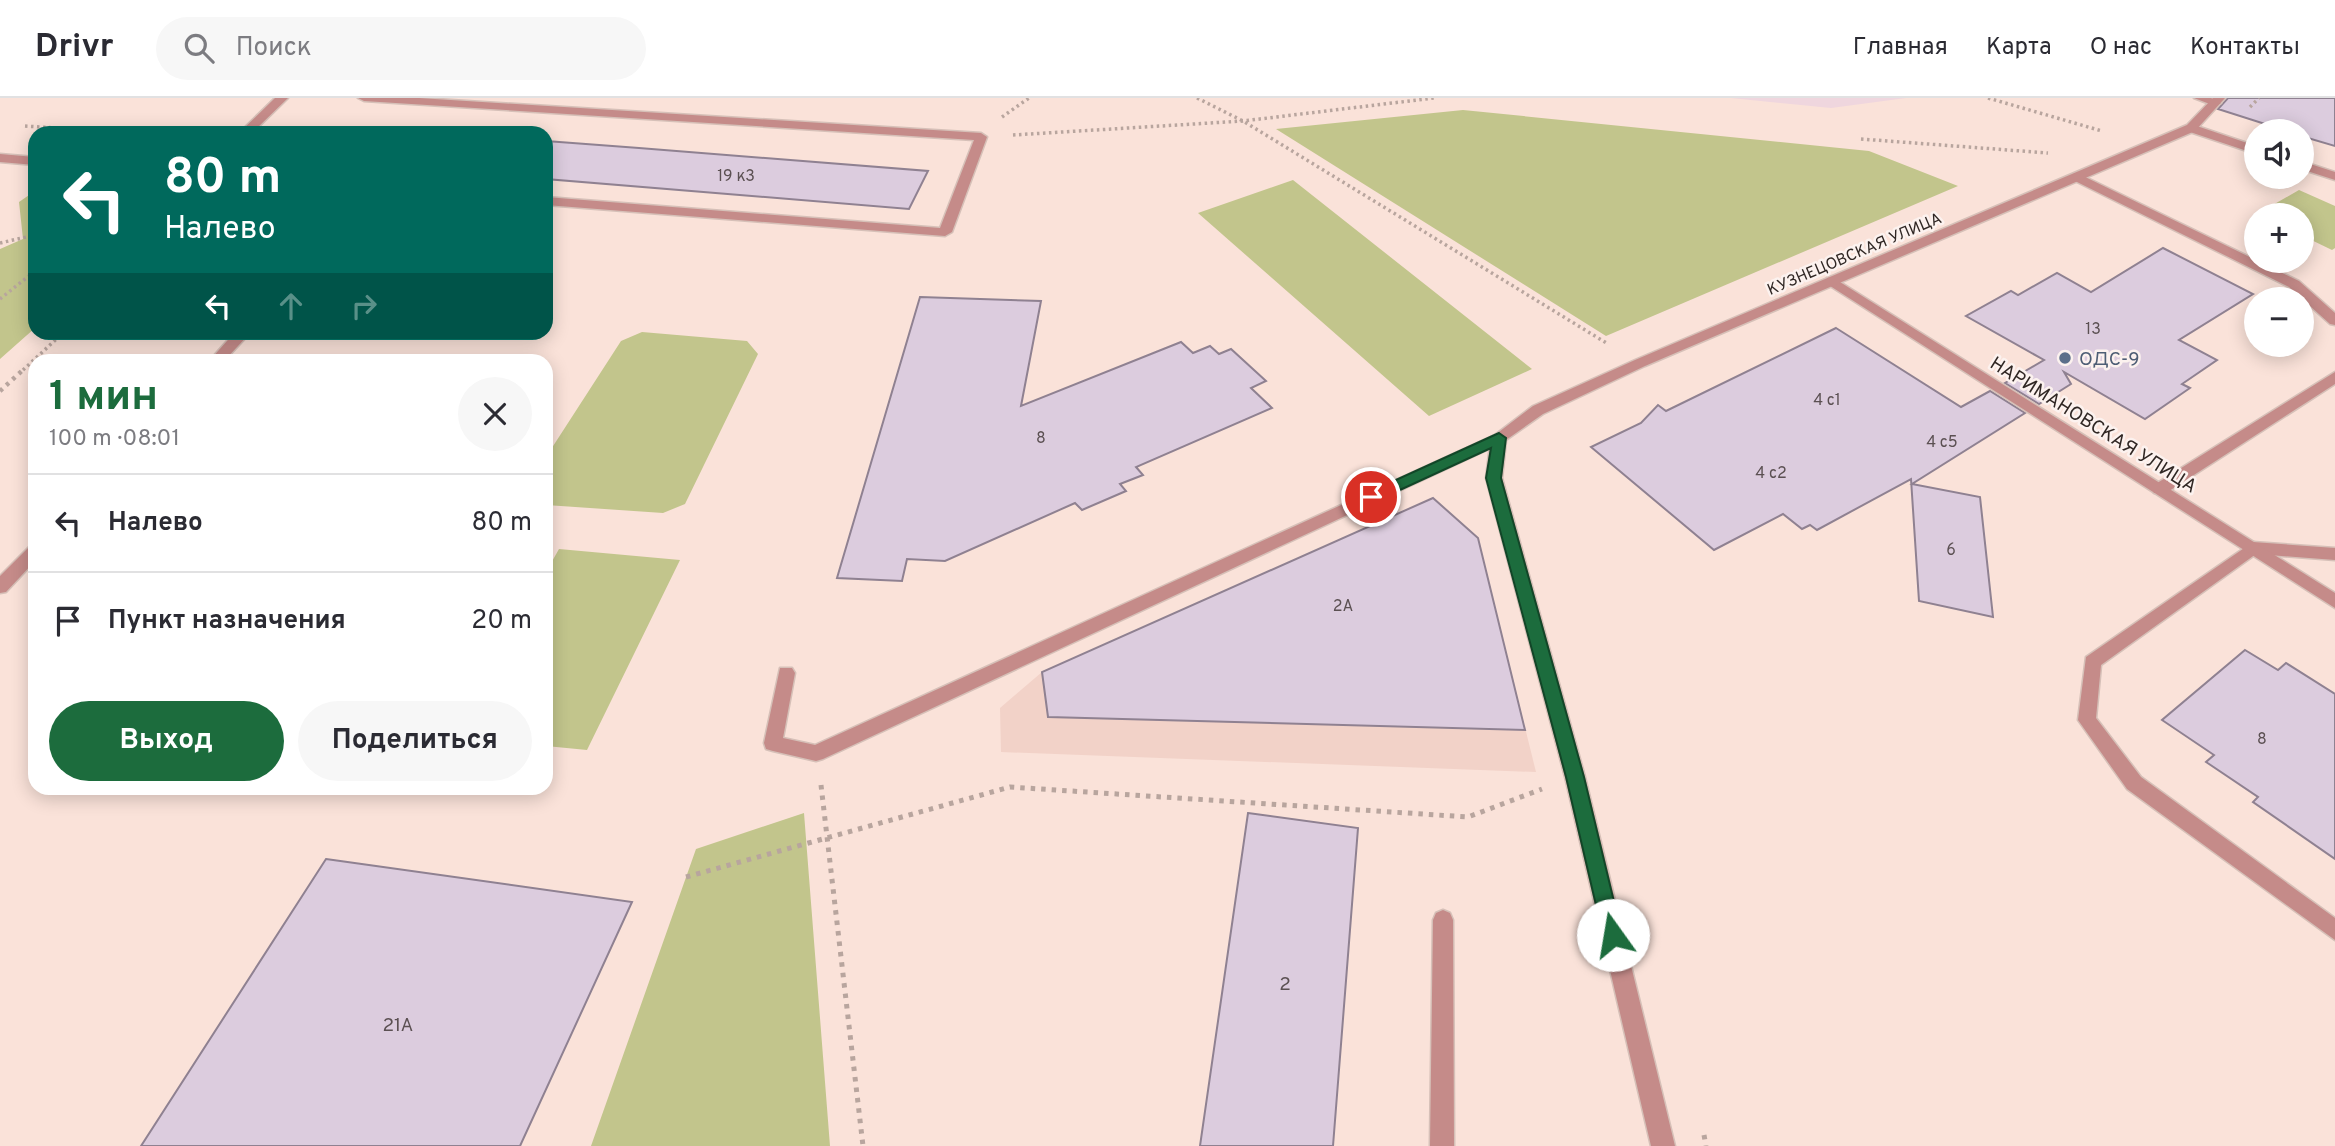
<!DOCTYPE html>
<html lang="ru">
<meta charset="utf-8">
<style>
body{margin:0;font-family:Overpass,sans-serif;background:#f7f7f7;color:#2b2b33;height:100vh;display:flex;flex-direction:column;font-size:26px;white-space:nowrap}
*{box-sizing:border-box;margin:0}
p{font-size:23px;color:#7c7c81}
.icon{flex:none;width:38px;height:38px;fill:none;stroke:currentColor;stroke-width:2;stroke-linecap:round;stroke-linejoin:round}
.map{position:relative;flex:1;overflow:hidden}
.side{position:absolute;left:28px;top:256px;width:525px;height:441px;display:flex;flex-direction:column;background:#fff;border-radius:21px;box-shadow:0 4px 18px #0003}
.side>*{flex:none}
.banner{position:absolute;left:28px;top:28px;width:525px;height:214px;border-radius:21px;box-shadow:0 4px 18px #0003;background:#00695c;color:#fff;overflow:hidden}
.fabs{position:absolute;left:2244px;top:21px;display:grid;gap:14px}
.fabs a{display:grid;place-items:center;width:70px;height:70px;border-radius:50%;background:#fff;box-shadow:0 4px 18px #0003;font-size:35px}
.pin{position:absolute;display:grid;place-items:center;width:60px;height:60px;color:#fff;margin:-30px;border:4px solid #fff;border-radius:50%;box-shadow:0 2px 7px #0007}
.me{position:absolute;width:77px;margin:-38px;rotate:347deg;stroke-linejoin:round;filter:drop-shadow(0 0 5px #0008)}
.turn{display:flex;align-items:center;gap:24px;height:147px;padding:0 21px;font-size:32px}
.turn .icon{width:91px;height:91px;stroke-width:2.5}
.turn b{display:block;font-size:49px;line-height:60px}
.lanes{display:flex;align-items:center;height:66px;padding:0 21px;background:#0003;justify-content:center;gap:35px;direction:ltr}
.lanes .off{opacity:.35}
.round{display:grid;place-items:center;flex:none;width:74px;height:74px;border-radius:37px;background:#f7f7f7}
.head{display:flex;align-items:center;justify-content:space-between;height:119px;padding:0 21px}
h1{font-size:42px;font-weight:700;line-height:52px;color:#1c6c3d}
.button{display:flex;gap:14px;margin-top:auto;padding:14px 21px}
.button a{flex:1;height:80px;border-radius:42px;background:#1c6c3d;color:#fff;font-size:28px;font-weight:700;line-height:80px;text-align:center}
.button a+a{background:#f7f7f7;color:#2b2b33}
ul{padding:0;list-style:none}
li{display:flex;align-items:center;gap:21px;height:98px;padding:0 21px;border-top:2px solid #e1e1e2}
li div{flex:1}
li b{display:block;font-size:26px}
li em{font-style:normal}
header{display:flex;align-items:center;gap:42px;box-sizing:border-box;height:98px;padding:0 35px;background:#fff;border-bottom:2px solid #e1e1e2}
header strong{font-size:33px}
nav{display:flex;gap:38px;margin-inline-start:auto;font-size:24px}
.search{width:490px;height:63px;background:#f7f7f7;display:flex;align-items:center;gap:18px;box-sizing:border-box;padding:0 24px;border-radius:38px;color:#7c7c81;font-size:26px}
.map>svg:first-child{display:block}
.built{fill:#f2d2c8}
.education{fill:#efd6de}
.green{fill:#c2c58c}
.building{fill:#dcccde;stroke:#8f8191;stroke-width:2}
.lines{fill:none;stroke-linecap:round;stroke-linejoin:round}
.service-casing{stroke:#d6c0b8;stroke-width:3}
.minor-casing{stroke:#d6c0b8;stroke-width:3}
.tertiary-casing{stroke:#d6c0b8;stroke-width:3}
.path-far2{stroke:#b8a59e;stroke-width:3.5;stroke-dasharray:2.5 3.5;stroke-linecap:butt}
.path-far1{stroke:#b8a59e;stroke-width:4.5;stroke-dasharray:3.5 5;stroke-linecap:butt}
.path{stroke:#b8a59e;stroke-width:5;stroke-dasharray:4.5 6;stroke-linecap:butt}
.service{fill:#c58b89;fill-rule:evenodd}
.minor{fill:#c58b89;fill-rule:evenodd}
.tertiary{fill:#c58b89;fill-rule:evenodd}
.route{fill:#1c6c3d;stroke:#124628;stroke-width:2}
.service-dot{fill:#5c6f8a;stroke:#fcf2ef;stroke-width:2.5}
.labels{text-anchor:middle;stroke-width:5;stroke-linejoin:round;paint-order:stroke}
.number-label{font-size:16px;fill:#5b5052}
.far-street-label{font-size:16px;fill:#302724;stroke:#fcf2ef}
.service-label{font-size:19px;fill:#4e5e75;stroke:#fcf2ef;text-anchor:start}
.street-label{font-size:19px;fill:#302724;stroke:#fcf2ef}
.near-number-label{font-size:19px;fill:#5b5052}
</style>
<header>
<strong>Drivr</strong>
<div class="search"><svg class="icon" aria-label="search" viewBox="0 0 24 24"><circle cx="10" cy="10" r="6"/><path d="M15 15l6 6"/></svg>Поиск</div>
<nav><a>Главная</a><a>Карта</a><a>О нас</a><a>Контакты</a></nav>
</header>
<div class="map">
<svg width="2335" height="1048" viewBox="0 0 2335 1048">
<rect width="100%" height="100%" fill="#fae2d9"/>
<path class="built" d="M1433,400L1478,440L1536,674L1001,654L1000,610L1042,574Z"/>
<path class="education" d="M1731,0H1906L1831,10Z"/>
<path class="green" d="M1463,12L1869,53L1958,88L1606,238L1276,31Z
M1293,82L1532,271L1429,318L1198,115Z
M2299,92L2335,108V150L2332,152L2301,137V117L2257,116Z
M35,93V230L0,261V151L23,141L19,104Z
M642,234L747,243L758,256L685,406L663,415L546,407V359L621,243Z
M559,451L680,462L587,652L546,648V474Z
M804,715L830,1048H591L696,751Z"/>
<path class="building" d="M2228,0H2335V48L2301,38V33H2287L2218,11Z
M546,43L639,50L928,73L909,111L546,81Z
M2163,150L2253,196L2179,242L2217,262L2182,286L2190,290L2145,321L2064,274L2071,286L2039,306L2005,285L2044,262L1966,218L2011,193L2018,197L2057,175L2091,194Z
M920,199L1041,203L1021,308L1181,244L1193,255L1210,248L1219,256L1231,251L1266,283L1251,290L1272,310L1136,369L1143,377L1120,386L1126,393L1082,412L1075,405L945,463L907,461L902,483L837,480Z
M1836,230L1961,309L1990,293L2025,315L1912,386L1980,399L1993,519L1919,503L1911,381L1817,432L1810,427L1802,431L1783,416L1714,452L1591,349L1641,325L1658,307L1666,313Z
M1433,400L1478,440L1525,632L1048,619L1042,574Z
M2245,552L2278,572L2286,565L2335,596V761L2253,704L2258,699L2206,664L2214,657L2162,622Z
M1248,715L1358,730L1333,1048H1200Z
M326,761L632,804L520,1048H141Z"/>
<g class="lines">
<g class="service-casing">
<path id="service" d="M275,0H288L252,35H239Z
M358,0H419L981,35L987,39L952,134L945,138L546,107V99L940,130L974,42L364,3Z
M2194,0H2211L2221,5L2215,8Z
M0,56L35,59V67L0,64Z
M2077,75L2299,183L2335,215V227L2330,226L2289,189L2073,82V76Z
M235,234H251L225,262H210Z
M2335,274V286L2166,395H2154L2152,391L2154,387Z
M1499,335L1507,340L1504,344L823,661L816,663L773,653L766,651L764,645L780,570H792L795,575L783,640L815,647Z
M2253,444L2335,450V462L2256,456L2101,567L2096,620L2141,679L2335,820V842L2127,691L2078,622L2086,559Z
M35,447V463L6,494L0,495V478L29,449Z
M1443,812L1450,815L1453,822L1454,1048H1430L1433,822L1436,815Z"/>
</g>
<g class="minor-casing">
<path id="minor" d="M2191,26L2256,48V56L2187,33L2185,30Z
M2301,63L2335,74V82L2301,71Z
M1832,179L2335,495V510L1827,186V180Z"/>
</g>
<g class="tertiary-casing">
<path id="tertiary" d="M2213,0H2225L2195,33L1645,268L1543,316L1506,342L1502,380L1585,679L1675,1048H1651L1565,679L1486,380L1491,340L1533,308L1635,262L2187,27Z"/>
</g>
<path class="path-far2" d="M1197,0L1243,23L1608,246
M1988,0L2102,33
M2250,9L2259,0
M1002,19L1029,0
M25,28L115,34
M1013,37L1243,23L1434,0
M1861,41L2048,55
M2260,81L2281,90
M0,145L35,137
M0,201L35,173
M23,272L64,234"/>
<path class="path-far1" d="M0,293L25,270"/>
<path class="path" d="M821,687L863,1048
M686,779L1010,689L1468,719L1542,691
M1704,1037L1706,1048"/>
<use href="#service" class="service"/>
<use href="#minor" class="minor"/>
<use href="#tertiary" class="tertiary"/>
</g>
<path class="route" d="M1499,335L1506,340L1501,380L1584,679L1622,837L1620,843L1613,846L1606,843L1603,837L1566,679L1486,380L1491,350L1376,403L1371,405L1363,399L1365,396Z"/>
<circle class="service-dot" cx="2065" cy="260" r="7"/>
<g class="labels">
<g class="number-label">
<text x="736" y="83">19 к3</text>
<text x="2093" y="236">13</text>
<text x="1827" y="307">4 с1</text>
<text x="1041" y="345">8</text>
<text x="1942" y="349">4 с5</text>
<text x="1771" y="380">4 с2</text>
<text x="1951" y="457">6</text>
<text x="1343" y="513">2А</text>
<text x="2262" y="646">8</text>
</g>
<g class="far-street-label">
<text transform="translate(1854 155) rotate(-23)" y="6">КУЗНЕЦОВСКАЯ УЛИЦА</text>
</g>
<g class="service-label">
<text x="2079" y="267">ОДС-9</text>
</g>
<g class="street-label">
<text transform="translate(2094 326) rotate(32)" y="7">НАРИМАНОВСКАЯ УЛИЦА</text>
</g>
<g class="near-number-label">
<text x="1285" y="892">2</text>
<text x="398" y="933">21А</text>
</g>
</g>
</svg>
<div class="fabs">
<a><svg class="icon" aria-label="sound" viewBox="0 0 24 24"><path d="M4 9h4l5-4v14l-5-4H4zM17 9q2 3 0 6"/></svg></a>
<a>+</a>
<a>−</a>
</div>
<div class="pin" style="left:1371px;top:399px;background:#d93025"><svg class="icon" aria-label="arrive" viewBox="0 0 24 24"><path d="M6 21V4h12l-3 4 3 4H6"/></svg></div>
<svg class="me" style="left:1613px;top:837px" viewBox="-20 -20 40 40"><circle r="19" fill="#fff"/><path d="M0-13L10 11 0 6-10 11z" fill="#1c6c3d"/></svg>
<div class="banner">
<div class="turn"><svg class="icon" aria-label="left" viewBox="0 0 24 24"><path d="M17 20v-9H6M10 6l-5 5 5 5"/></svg><div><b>80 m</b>Налево</div></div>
<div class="lanes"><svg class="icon" aria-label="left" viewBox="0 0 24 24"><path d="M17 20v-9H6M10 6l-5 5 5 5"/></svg><svg class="icon off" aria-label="ahead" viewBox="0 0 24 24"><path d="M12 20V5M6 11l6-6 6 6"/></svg><svg class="icon off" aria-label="right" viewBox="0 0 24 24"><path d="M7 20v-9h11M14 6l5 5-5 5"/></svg></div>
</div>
<section class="side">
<div class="head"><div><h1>1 мин</h1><p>100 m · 08:01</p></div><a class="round"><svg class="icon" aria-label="close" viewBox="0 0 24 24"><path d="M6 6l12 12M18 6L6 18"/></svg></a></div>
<ul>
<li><svg class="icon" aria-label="left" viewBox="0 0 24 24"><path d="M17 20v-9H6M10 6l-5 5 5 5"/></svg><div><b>Налево</b></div><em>80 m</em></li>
<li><svg class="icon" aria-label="arrive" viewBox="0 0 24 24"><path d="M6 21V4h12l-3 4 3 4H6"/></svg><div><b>Пункт назначения</b></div><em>20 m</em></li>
</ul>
<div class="button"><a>Выход</a><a>Поделиться</a></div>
</section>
</div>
